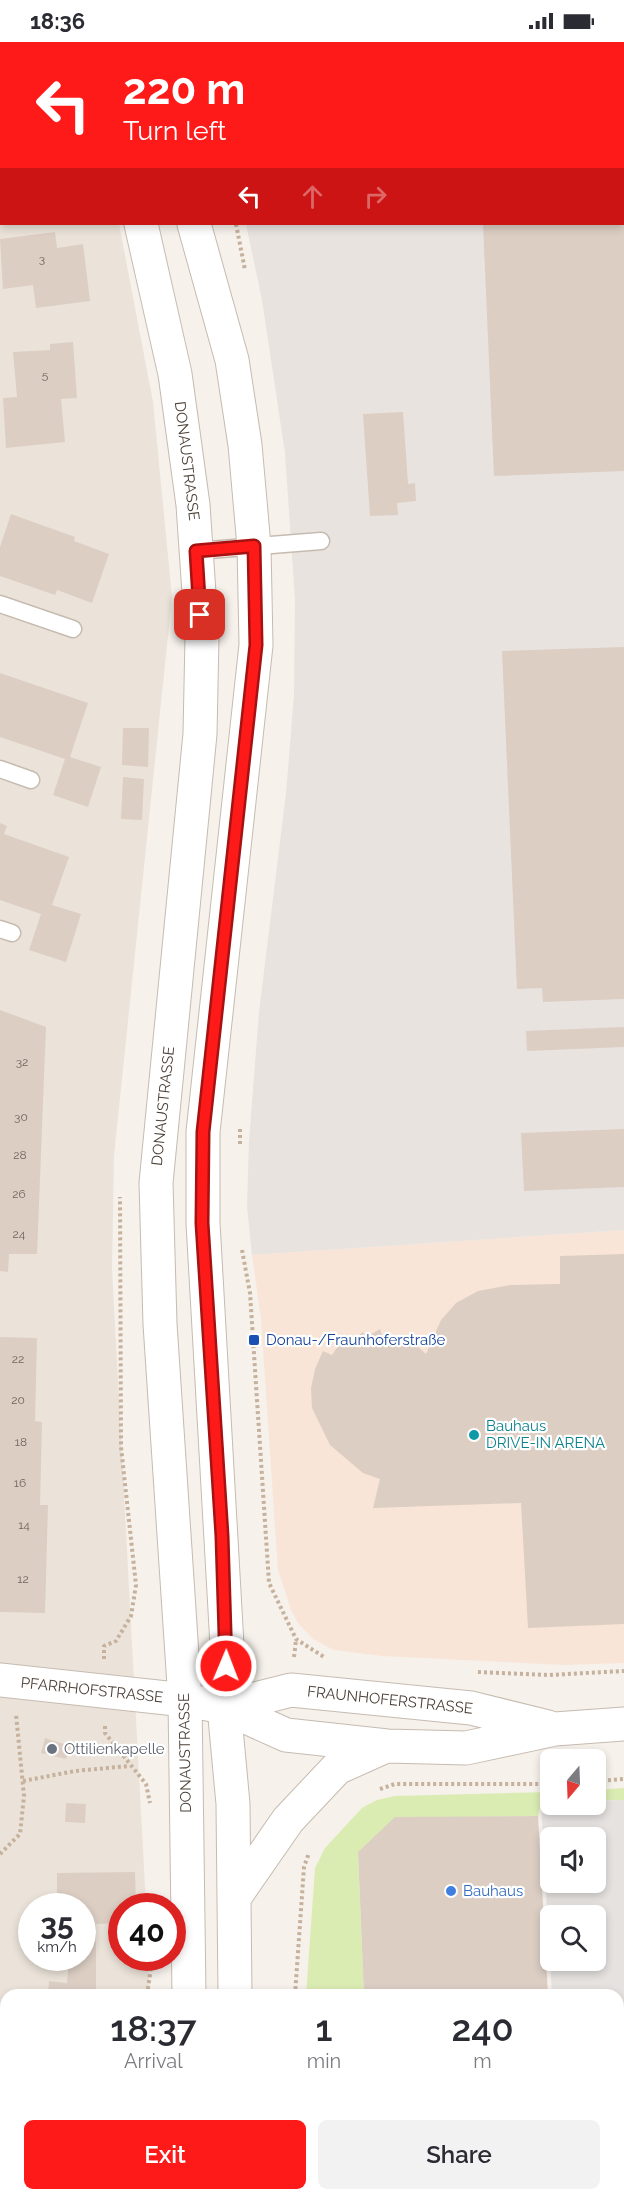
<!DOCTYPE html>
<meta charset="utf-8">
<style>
body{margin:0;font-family:Raleway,sans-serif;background:#f2f2f3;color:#2b2b33;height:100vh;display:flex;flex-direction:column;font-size:22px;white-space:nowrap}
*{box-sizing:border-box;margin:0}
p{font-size:20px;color:#7c7c81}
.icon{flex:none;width:33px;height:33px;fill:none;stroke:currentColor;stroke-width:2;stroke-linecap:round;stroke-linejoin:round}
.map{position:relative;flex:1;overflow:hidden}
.sheet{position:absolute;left:0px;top:1947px;width:624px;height:212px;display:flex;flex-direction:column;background:#fff;border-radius:18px 18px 0 0;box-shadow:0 3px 9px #0003}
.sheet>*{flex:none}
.top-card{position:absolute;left:0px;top:0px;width:624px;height:183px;box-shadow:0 3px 9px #0003;background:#ff1a1a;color:#fff;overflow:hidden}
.needle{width:39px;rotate:199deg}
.controls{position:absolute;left:540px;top:1707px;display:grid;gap:12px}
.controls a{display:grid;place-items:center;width:66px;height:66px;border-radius:9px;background:#fff;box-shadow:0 3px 9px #0003;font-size:30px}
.speed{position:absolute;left:18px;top:1851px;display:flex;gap:12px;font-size:30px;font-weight:700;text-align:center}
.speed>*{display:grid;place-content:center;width:78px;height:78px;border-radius:50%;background:#fff;box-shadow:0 3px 9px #0003;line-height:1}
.speed small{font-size:15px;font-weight:400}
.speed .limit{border:9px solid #d22;background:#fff;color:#111}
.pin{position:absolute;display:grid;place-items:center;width:51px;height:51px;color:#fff;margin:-26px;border-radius:12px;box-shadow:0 3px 9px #0006}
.me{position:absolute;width:66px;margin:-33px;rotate:1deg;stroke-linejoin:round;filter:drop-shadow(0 0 4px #0008)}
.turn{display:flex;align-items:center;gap:21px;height:126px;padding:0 24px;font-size:27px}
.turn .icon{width:78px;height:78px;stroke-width:2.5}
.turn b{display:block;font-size:42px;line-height:51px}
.lanes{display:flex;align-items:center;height:57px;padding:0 24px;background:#0003;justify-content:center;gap:30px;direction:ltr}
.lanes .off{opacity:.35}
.eta{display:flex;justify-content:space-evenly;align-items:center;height:102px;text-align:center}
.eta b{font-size:36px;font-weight:600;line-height:42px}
.button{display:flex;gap:12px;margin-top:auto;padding:12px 24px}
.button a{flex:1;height:69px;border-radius:9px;background:#ff1a1a;color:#fff;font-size:24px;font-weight:600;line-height:69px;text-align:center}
.button a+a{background:#f2f2f3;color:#2b2b33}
.status{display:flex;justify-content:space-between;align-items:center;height:42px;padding:0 30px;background:#fff;direction:ltr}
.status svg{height:16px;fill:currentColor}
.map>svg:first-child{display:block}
.residential{fill:#ebe3d9;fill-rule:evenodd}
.commercial{fill:#f8e5d7}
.industrial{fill:#e9e3e0}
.green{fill:#dbecb3}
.parking{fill:#e5e2e0;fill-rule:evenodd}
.building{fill:#dccec3}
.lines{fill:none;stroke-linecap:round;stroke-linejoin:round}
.service-casing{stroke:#c6bbb0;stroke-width:19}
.tertiary-casing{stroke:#c6bbb0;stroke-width:35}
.path{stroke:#c6b19d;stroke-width:4;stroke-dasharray:3 3;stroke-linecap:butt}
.service{stroke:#fff;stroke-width:16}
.tertiary{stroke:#fff;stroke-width:33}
.route-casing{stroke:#a61111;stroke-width:15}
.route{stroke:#ff1a1a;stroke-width:10}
.transit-dot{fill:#1a4fb4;stroke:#fff;stroke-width:2}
.culture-dot{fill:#0f9aa8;stroke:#fff;stroke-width:2}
.worship-dot{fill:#6b7280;stroke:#fff;stroke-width:2}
.shop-dot{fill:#3f7fe0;stroke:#fff;stroke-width:2}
.labels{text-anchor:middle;stroke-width:4.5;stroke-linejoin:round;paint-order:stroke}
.number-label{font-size:12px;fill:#70645b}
.street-label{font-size:15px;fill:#4c4138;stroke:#fff}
.transit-label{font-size:15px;fill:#164399;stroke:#fff;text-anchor:start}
.culture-label{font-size:15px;fill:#0d838f;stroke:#fff;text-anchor:start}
.worship-label{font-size:15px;fill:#5b616d;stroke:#fff;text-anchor:start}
.shop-label{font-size:15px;fill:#366cbe;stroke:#fff;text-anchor:start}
</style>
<div class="status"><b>18:36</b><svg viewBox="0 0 49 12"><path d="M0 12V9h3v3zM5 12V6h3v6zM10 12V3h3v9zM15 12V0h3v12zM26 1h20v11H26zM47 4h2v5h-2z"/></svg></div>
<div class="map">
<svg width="624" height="2158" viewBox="0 0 624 2158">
<rect width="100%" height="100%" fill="#f6f1eb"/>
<path class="residential" d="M0,0H85L2,2V182H119L153,360L172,555L114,1114L112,1227L146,1864H122V1916H148L150,1953H6V2152H160V2158H0ZM32,1864H82V1916H32Z"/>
<path class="commercial" d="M624,1188V1621L564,1623L382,1614L334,1608L313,1597L298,1581L291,1568L278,1528L261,1277L252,1213Z"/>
<path class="industrial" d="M210,0H624V1188L252,1213L247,1164L249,1099L259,970L286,751L294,653L295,557L285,411L262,258L246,182H622V2Z"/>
<path class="green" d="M624,1746V1758L596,1759V1748Z
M550,1750V1762H541L538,1774L395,1776L358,1811L364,1953H306L315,1826L325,1806L362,1766L377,1758L395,1754Z
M282,2152L357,2153V2158H282Z"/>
<path class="parking" d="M624,1758V2110H618V1953H552L541,1762H596V1759ZM550,1796H596V1840H550ZM550,1874H596V1918H550Z"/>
<path class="building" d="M483,182H624V429L494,434Z
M55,190L57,206L83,202L90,259L36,266L33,243L3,247L0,197Z
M73,300L77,356L61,357L65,400L6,406L3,356L17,355L13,310L50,308V302Z
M403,370L408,442L415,441L416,459L397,461L398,473L370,474L363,372Z
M11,472L75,495L74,499L109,512L92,561L57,548L55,553L0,534V505Z
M624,605V957L543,960L542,946L517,947L502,609Z
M0,631L88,661L70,715L101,725L88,765L53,753L65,717L0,695Z
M123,686H149L148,725L122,723Z
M123,735L144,737L142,778L121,777Z
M0,781L7,784L4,792L69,815L52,863L81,872L66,920L29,908L41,872L0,858Z
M0,968L46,985L37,1212H9L8,1230L0,1229Z
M624,985V1005L527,1009L526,989Z
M624,1087V1145L524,1149L521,1091Z
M624,1212V1582L528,1586L521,1461L373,1466L380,1437L363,1431L330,1403L312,1366L311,1346L315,1327L323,1309L332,1313L343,1297L347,1303L363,1290L366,1295L380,1287L383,1297L397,1294L399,1301L416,1303L426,1312L441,1278L456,1261L478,1249L510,1243L560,1242V1214Z
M0,1295L37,1296L35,1379L42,1380L40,1463H48L45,1571L0,1570Z
M45,1696L70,1704L66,1717L41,1711Z
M66,1761L86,1762L85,1781L65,1780Z
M538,1774L548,1953H364L358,1810L395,1775Z
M135,1830L136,1864H122V1881L96,1882V1953H48L49,1939L67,1941L69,1916H82V1864H57V1831Z
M0,1996L6,1997V2152H25L24,2158H0Z
M357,2152H559V2158H357Z"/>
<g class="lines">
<g class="service-casing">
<path id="service" d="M196,509L321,499
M0,562L73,587
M0,727L31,738
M0,887L12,891"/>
</g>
<g class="tertiary-casing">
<path id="tertiary" d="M106,0V2
M161,0V2
M141,182L175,332L193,463L202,595L200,692L156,1141L160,1282L185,1658L189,1953
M194,182L232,318L245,403L254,504L256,603L203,1090V1181L227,1603L224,1665L233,1762L235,1953
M0,1638L185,1658L224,1665L286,1693L387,1704L466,1706L555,1687L624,1682
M224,1665L291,1648L471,1666L548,1685
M234,1856L288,1778L337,1726L386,1704
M193,2152V2158
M233,2158V2152"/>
</g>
<path class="path" d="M200,0V2
M236,182L245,228
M240,1102V1085
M242,1208L250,1251L269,1541L296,1597L324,1615
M294,1615L296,1598
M104,1617V1604L116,1599L131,1574L136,1543L121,1405L120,1155
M478,1630L549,1633L624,1629
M105,1684V1691L146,1742L150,1761
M23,1739L75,1729L129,1724
M596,1739L624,1737
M380,1747L395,1742H550
M0,1812L20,1792L24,1754L16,1672
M147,1953L152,1919
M295,1953L304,1825L309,1811
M130,2158V2152
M272,2158V2152"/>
<use href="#service" class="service"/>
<use href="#tertiary" class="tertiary"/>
</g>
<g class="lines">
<g class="route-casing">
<path id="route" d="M200,573L196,509L254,504L256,603L203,1090L202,1181L222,1494L226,1624"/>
</g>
<use href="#route" class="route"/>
</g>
<rect class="transit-dot" x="248" y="1292" width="12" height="12" rx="3"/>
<circle class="culture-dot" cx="474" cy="1393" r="6"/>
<circle class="worship-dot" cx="52" cy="1707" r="6"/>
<circle class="shop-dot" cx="451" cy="1849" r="6"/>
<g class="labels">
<g class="number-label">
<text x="42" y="221">3</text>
<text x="45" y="337">5</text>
<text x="22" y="1024">32</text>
<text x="21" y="1079">30</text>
<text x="20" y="1117">28</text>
<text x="19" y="1156">26</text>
<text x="19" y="1196">24</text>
<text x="18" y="1321">22</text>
<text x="18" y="1362">20</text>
<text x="21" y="1404">18</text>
<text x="20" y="1445">16</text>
<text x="24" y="1487">14</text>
<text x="23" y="1541">12</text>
</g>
<g class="street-label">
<text transform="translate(187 419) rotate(83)" y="5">DONAUSTRASSE</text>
<text transform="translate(163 1064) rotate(-84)" y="5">DONAUSTRASSE</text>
<text transform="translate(92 1648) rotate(6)" y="5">PFARRHOFSTRASSE</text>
<text transform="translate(390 1658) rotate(6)" y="5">FRAUNHOFERSTRASSE</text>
<text transform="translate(185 1711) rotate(-91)" y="5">DONAUSTRASSE</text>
</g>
<g class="transit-label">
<text x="266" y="1303">Donau-/Fraunhoferstraße</text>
</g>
<g class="culture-label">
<text x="486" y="1389">Bauhaus<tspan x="486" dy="17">DRIVE-IN ARENA</tspan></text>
</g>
<g class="worship-label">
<text x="64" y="1712">Ottilienkapelle</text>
</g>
<g class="shop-label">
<text x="463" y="1854">Bauhaus</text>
</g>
</g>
</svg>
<div class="controls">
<a><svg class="needle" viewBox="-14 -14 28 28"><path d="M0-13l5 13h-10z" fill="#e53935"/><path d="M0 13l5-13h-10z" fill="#7c7c81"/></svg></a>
<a><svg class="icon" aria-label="sound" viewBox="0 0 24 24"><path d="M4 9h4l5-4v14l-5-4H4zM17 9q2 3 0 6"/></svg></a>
<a><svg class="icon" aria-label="search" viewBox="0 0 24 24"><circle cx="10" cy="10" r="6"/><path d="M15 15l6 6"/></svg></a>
</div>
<div class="speed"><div>35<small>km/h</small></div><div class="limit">40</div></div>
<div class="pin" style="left:200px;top:573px;background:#d93025"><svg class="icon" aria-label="arrive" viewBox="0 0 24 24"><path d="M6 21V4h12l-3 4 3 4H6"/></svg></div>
<svg class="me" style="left:226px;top:1624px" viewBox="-20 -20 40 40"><circle r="17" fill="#ff1a1a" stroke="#fff" stroke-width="3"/><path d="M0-11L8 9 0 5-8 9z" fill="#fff"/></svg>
<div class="top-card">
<div class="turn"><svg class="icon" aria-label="left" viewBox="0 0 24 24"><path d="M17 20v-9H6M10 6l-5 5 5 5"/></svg><div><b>220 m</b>Turn left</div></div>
<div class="lanes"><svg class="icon" aria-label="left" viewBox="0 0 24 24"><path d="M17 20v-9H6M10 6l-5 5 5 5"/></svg><svg class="icon off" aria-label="ahead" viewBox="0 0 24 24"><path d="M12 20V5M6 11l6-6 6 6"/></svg><svg class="icon off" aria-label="right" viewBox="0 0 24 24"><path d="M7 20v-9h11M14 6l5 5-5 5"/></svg></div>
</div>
<section class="sheet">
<div class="eta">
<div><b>18:37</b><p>Arrival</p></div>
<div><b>1</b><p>min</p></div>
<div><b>240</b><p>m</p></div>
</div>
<div class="button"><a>Exit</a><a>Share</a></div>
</section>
</div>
